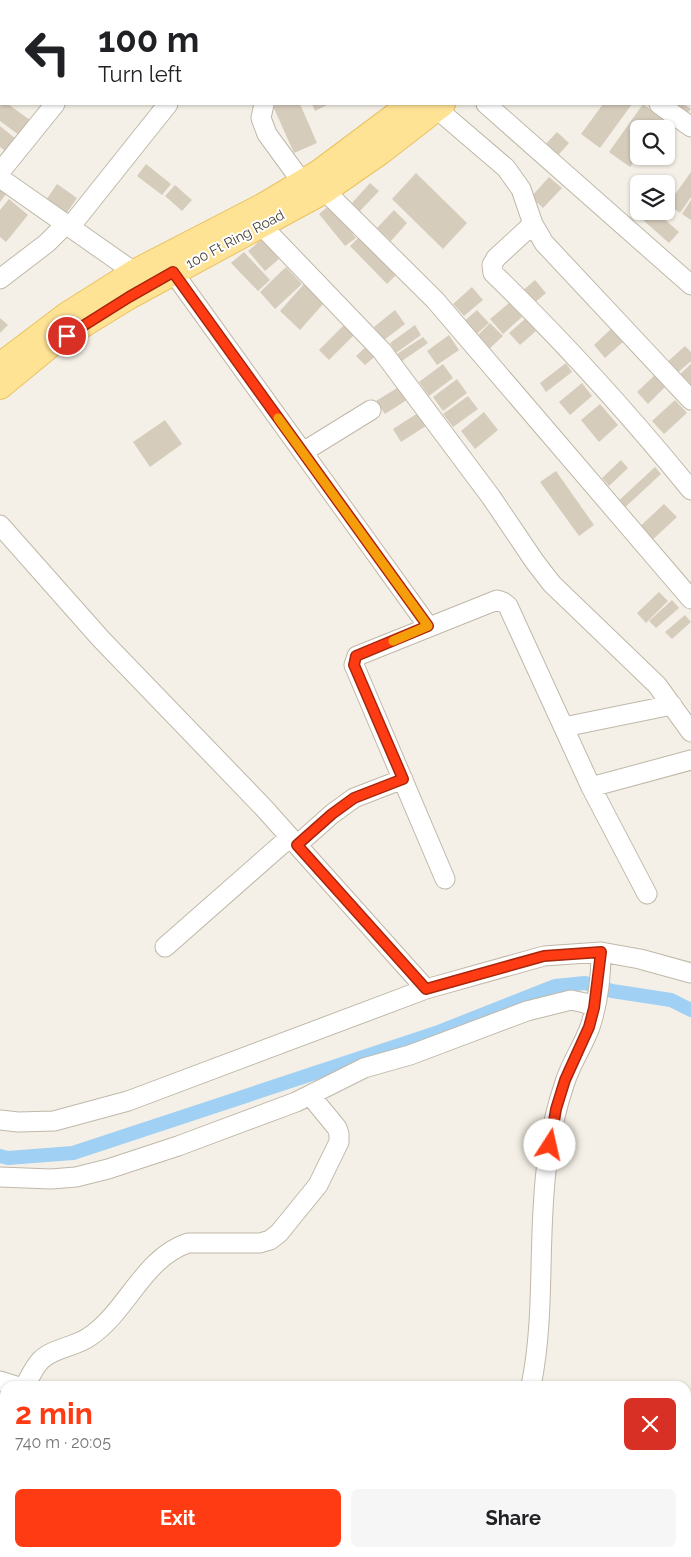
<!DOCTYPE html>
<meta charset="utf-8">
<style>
body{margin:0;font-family:Raleway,sans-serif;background:#f6f6f6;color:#202124;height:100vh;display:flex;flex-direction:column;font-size:19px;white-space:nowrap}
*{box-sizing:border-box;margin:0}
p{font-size:16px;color:#757577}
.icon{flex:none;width:28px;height:28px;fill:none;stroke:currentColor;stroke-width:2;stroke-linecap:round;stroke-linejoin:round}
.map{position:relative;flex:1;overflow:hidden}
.sheet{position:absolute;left:0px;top:1381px;width:691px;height:176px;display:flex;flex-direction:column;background:#fff;border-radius:15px 15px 0 0;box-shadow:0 1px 4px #0004}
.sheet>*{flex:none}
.banner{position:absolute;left:0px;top:0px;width:691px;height:105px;box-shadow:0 1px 4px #0004;background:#fff;color:#202124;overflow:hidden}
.controls{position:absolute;left:630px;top:120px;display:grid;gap:10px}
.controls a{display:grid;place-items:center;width:45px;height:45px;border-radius:8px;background:#fff;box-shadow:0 1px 4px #0004;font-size:25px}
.pin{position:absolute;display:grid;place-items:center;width:42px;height:42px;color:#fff;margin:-21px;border:2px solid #fff;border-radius:50%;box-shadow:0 1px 5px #0007}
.me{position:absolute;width:55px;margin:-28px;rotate:10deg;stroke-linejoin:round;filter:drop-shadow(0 0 4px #0008)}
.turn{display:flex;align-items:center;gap:18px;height:105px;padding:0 15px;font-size:22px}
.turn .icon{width:65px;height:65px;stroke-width:2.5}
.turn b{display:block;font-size:35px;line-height:42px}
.round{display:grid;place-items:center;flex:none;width:52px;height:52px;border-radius:8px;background:#f6f6f6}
.overview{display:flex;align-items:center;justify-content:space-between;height:85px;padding:0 15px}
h1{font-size:30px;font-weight:700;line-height:38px;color:#ff3b13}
.button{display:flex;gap:10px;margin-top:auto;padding:10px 15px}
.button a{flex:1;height:58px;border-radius:8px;background:#ff3b13;color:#fff;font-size:20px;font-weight:700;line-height:58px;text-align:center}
.button a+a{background:#f6f6f6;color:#202124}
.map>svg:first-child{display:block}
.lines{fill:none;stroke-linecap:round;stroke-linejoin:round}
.canal{stroke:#a0d0f3;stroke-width:14}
.building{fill:#d6ccbc}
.minor-casing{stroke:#c0b8a9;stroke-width:21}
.major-casing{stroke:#e9c260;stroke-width:26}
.minor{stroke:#fff;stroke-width:19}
.major{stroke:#ffe395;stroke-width:24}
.route-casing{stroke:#a6260c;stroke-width:12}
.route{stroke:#ff3b13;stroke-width:9}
.slow{stroke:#f59e0b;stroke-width:9}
.labels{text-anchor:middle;stroke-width:4;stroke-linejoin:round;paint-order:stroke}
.street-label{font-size:14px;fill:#474135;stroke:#fff}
</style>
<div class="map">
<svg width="691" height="1557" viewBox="0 0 691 1557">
<rect width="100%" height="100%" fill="#f4f0e7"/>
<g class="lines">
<path class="canal" d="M0,1156L8,1158L73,1153L436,1033L555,986L585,983L612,991L671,1000L691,1010"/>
</g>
<path class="building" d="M0,104H8L30,120L19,135L0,121Z
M272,104H300L317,143L294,153Z
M312,104H329L315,111Z
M603,104H632L600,148L581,134Z
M643,104L664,119L657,129H639V155L630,167L609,152Z
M662,104H683L691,109L683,119Z
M0,126L16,139L7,152L0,147Z
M557,132L569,143L554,160L542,148Z
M146,164L171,184L162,195L137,176Z
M691,172V197L680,213L668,204Z
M416,173L467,223L443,249L392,199Z
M549,177L562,188L543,208L531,197Z
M370,183L379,191L360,211L352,203Z
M57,184L77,198L66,214L46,200Z
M175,185L192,200L182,211L165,196Z
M0,189L6,194L0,202Z
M9,199L28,215L6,242L0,237V210Z
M691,200V220L682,214Z
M330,205L356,238L345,246L319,214Z
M394,210L407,223L391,241L377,228Z
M651,211H655L679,232L669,243L643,220Z
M361,235L397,274L387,284L350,246Z
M262,239L279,259L265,271L248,251Z
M244,252L270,280L258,291L231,263Z
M286,267L302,284L275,309L260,292Z
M535,280L546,293L531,306L520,293Z
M304,284L324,303L300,330L280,311Z
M472,287L483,300L464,316L453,304Z
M509,303L522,317L503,334L490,319Z
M395,310L405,324L384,340L374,327Z
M477,310L489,323L473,337L461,324Z
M0,318L8,325L0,333Z
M525,319L536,331L520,345L509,333Z
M490,323L503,336L488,350L476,337Z
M345,324L355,334L329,360L319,350Z
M415,325L421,335L396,353L390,343Z
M612,328L624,341L605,358L594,345Z
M449,335L459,350L437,365L427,351Z
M423,337L428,343L402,361L397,354Z
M370,343L379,353L365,365L356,356Z
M685,346L691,352V361L675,375L665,364Z
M566,363L572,372L546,392L540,383Z
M443,364L453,378L429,396L419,382Z
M691,364V385L687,389L677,377Z
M656,374L667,385L648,404L637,392Z
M457,379L467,393L443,411L433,397Z
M582,383L592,396L570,415L559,402Z
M402,385L410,398L385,414L376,401Z
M468,396L478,409L453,427L443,414Z
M675,400L687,413L664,434L652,421Z
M600,404L618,425L599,442L581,420Z
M421,411L429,424L401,442L393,429Z
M484,412L498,430L475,449L461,431Z
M165,420L182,444L150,467L133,442Z
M621,460L628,468L609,486L602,478Z
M655,467L661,474L620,512L614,505Z
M556,471L594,525L579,536L540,482Z
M664,504L677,517L649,543L636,530Z
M659,592L668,601L646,623L637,613Z
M672,600L679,608L656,628L649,621Z
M685,615L691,622L672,639L665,632Z"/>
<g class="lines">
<g class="minor-casing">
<path id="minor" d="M605,0L607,1
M77,1V0
M132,1L133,0
M274,1L275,0
M347,1V0
M0,40L1,39
M690,51L691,52
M264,104L261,118L267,134L302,182
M486,104L691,285
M659,104L691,127
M437,109L506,168L521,189L533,224L544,243L691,400
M0,172L55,104
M0,178L134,272
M325,191L435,300L691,599
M533,224L496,258L492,265L493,273C563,341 629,414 691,490
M262,226L382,351L491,497L535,562L552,584L657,685L691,732
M70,227L168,104
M173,272L428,626
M0,279L47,243L66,224
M303,452L371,410
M0,525L101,639L263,807L426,989
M564,727L672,705
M591,787L691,760
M297,845L332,814L354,798L403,779
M445,879L354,665L357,656L497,600L503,602L508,606L591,787L647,894
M165,947L290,837
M0,1120L18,1122L54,1121L128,1101L426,989L544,956L601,952L640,959L691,973
M0,1177L51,1179L76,1177L108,1169L178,1146L296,1102L364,1068L410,1055L527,1011L571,1000L585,1003L595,1008
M0,1381L16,1386
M25,1386C30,1377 34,1367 41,1360C53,1348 75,1347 89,1337C127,1312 143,1258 188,1243H260L270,1240L279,1233L318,1185L339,1142V1134L337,1128L310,1095
M531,1386C546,1313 537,1237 547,1163C550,1136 556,1108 565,1082C571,1063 583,1046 590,1027C598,1003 601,977 601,952
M0,1404L5,1402
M437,1552L446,1557
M55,1557V1552
M129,1557L131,1552
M265,1557L266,1552"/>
</g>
<g class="major-casing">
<path id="major" d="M516,1L517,0
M542,1L543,0
M0,365L66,315L134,272L262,206L319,172L410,104
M0,387L51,345L129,297L325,191L381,152L443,104"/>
</g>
<use href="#minor" class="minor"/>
<use href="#major" class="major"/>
</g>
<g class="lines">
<g class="route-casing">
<path id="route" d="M67,336L129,297L173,272L428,626L356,656L354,665L403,779L354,798L332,814L297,845L426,989L544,956L601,952L594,1008L589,1027L565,1080L556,1109L550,1145"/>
</g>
<use href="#route" class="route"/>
<path class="slow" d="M278,418L428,626L393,641"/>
</g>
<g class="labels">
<g class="street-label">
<text transform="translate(235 239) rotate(-28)" y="5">100 Ft Ring Road</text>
</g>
</g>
</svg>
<div class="controls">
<a><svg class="icon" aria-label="search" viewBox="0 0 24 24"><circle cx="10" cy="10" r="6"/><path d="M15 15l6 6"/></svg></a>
<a><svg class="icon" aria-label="layers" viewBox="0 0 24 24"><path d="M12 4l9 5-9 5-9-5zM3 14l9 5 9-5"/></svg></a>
</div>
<div class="pin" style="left:67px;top:336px;background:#d93025"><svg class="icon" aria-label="arrive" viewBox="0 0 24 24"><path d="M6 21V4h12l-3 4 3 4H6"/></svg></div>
<svg class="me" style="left:550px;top:1145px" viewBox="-20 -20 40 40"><circle r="19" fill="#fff"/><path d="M0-13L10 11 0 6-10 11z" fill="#ff3b13"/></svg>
<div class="banner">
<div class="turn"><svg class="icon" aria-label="left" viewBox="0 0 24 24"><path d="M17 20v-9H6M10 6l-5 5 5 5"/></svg><div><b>100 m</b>Turn left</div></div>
</div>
<section class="sheet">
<div class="overview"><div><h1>2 min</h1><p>740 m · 20:05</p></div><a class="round" style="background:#d93025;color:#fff"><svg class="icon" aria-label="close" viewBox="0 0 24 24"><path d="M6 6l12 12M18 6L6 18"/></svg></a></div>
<div class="button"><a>Exit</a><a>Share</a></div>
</section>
</div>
